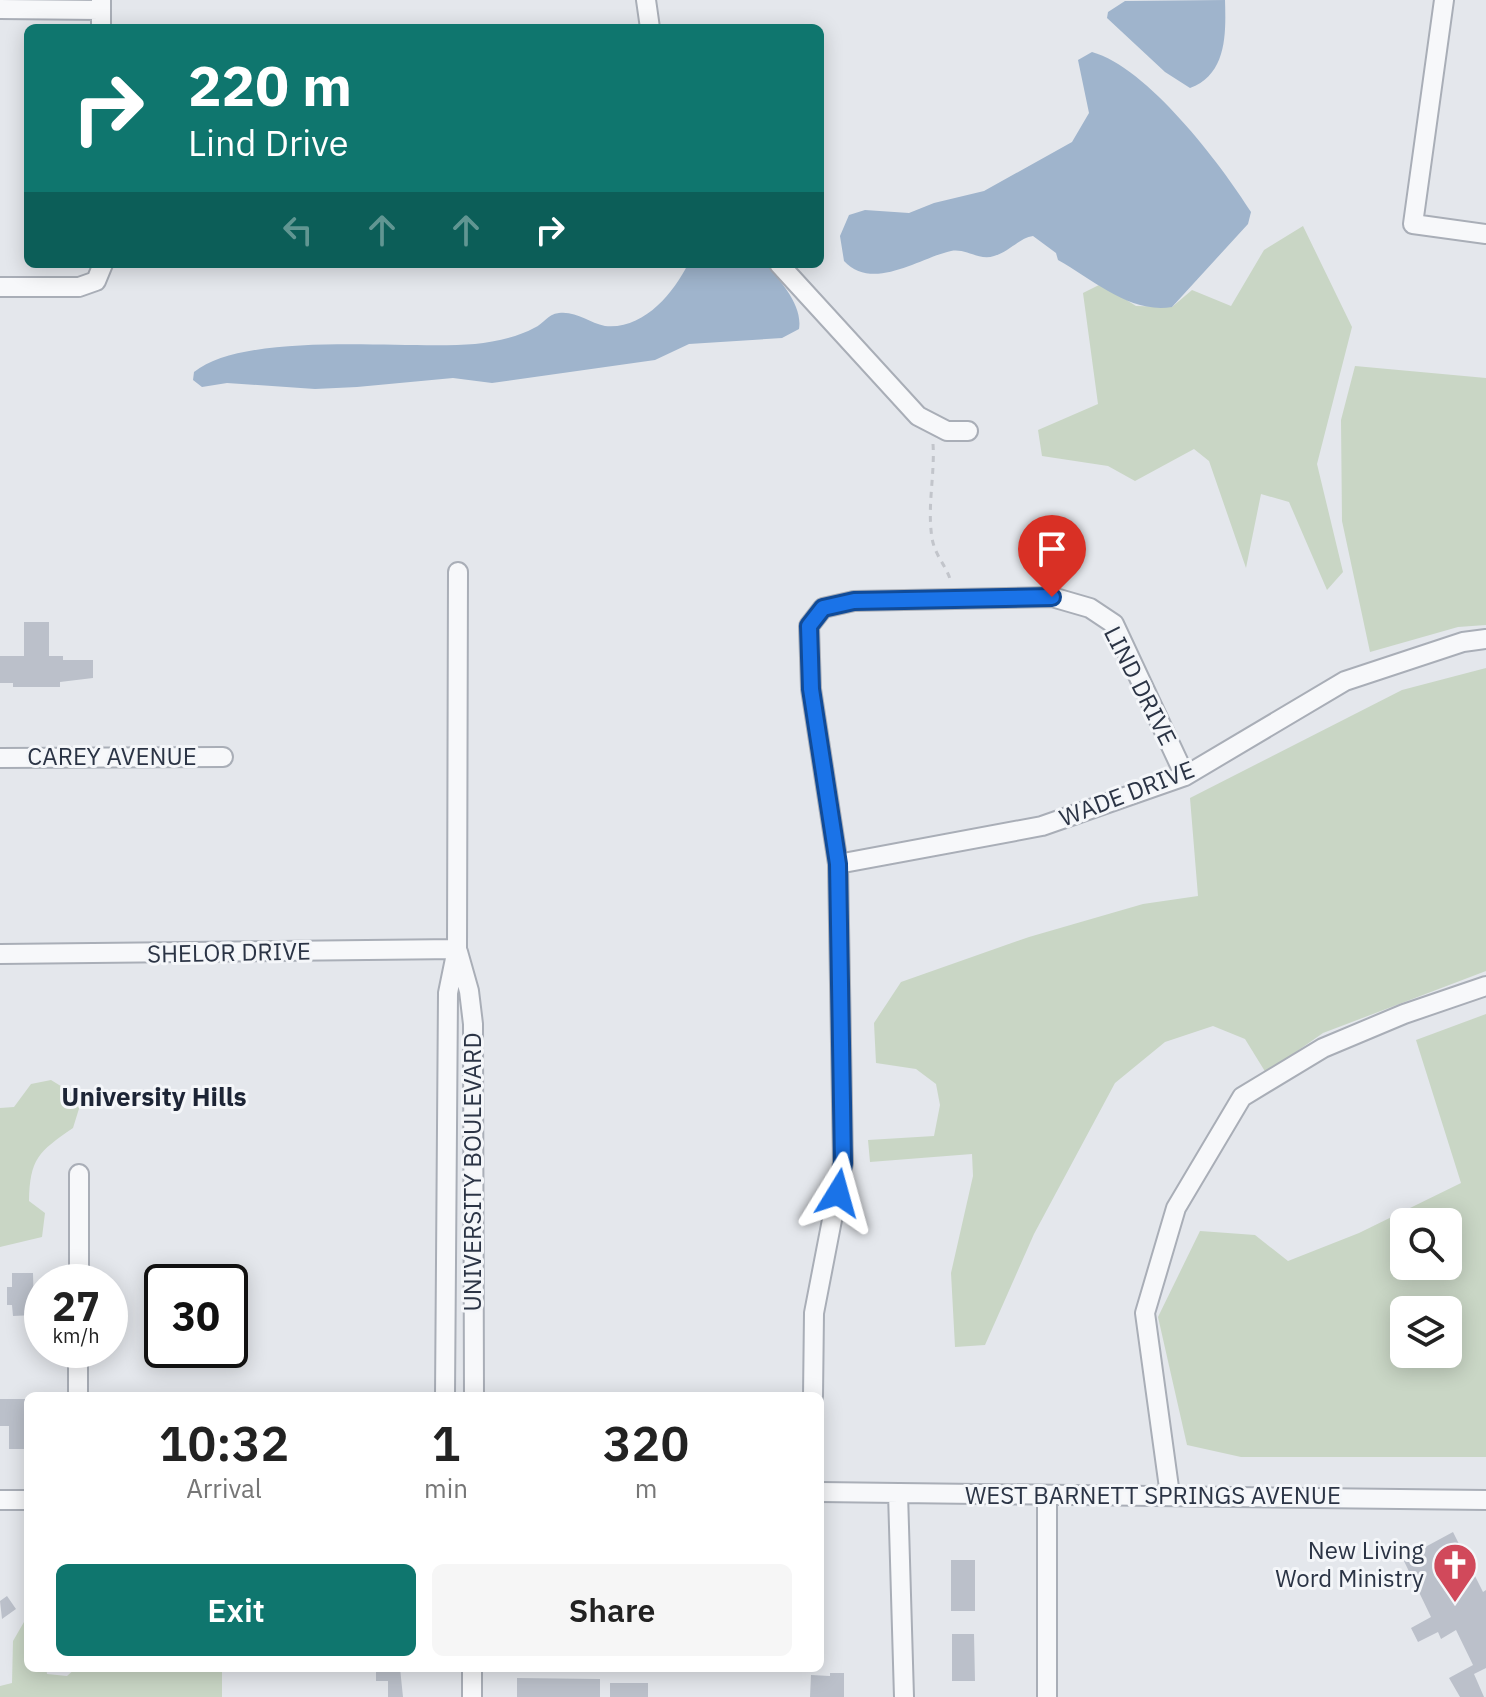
<!DOCTYPE html>
<style>
body{margin:0;font-family:"IBM Plex Sans",sans-serif;background:#f6f6f6;color:#222;height:100vh;display:flex;flex-direction:column;font-size:30px;white-space:nowrap}
*{box-sizing:border-box;margin:0}
p{font-size:26px;color:#767676}
.icon{flex:none;width:44px;height:44px;fill:none;stroke:currentColor;stroke-width:2;stroke-linecap:round;stroke-linejoin:round}
.map{position:relative;flex:1;overflow:hidden}
.side{position:absolute;left:24px;top:1392px;width:800px;height:280px;display:flex;flex-direction:column;background:#fff;border-radius:12px;box-shadow:0 4px 20px #0003}
.side>*{flex:none}
.top-card{position:absolute;left:24px;top:24px;width:800px;height:244px;border-radius:12px;box-shadow:0 4px 20px #0003;background:#0f766e;color:#fff;overflow:hidden}
.controls{position:absolute;left:1390px;top:1208px;display:grid;gap:16px}
.controls a{display:grid;place-items:center;width:72px;height:72px;border-radius:12px;background:#fff;box-shadow:0 4px 20px #0003;font-size:40px}
.speed{position:absolute;left:24px;top:1264px;display:flex;gap:16px;font-size:40px;font-weight:700;text-align:center}
.speed>*{display:grid;place-content:center;width:104px;height:104px;border-radius:50%;background:#fff;box-shadow:0 4px 20px #0003;line-height:1}
.speed small{font-size:20px;font-weight:400}
.speed .limit{border:4px solid #111;border-radius:12px;background:#fff;color:#111}
.pin{position:absolute;display:grid;place-items:center;width:68px;height:68px;color:#fff;margin:-82px -34px;border-radius:50% 50% 50% 0;rotate:-45deg;box-shadow:0 0 8px #0007}
.pin .icon{rotate:45deg}
.me{position:absolute;width:88px;margin:-44px;rotate:8deg;stroke-linejoin:round;filter:drop-shadow(0 0 6px #0008)}
.turn{display:flex;align-items:center;gap:28px;height:168px;padding:0 32px;font-size:36px}
.turn .icon{width:104px;height:104px;stroke-width:2.5}
.turn b{display:block;font-size:56px;line-height:68px}
.lanes{display:flex;align-items:center;height:76px;padding:0 32px;background:#0003;justify-content:center;gap:40px;direction:ltr}
.lanes .off{opacity:.35}
.eta{display:flex;justify-content:space-evenly;align-items:center;height:136px;text-align:center}
.eta b{font-size:48px;font-weight:600;line-height:56px}
.button{display:flex;gap:16px;margin-top:auto;padding:16px 32px}
.button a{flex:1;height:92px;border-radius:12px;background:#0f766e;color:#fff;font-size:32px;font-weight:600;line-height:92px;text-align:center}
.button a+a{background:#f6f6f6;color:#222}
.map>svg:first-child{display:block}
.green{fill:#c9d6c5;fill-rule:evenodd}
.water{fill:#9fb4cc}
.building{fill:#bbc0ca}
.lines{fill:none;stroke-linecap:round;stroke-linejoin:round}
.minor-casing{stroke:#a9aeb7;stroke-width:22}
.path{stroke:#c2c5cb;stroke-width:3;stroke-dasharray:6 6;stroke-linecap:butt}
.minor{stroke:#f7f8fa;stroke-width:18}
.route-casing{stroke:#114b97;stroke-width:20}
.route{stroke:#1a73e8;stroke-width:14}
.labels{text-anchor:middle;stroke-width:6;stroke-linejoin:round;paint-order:stroke}
.street-label{font-size:24px;fill:#2b3445;stroke:#f4f6f9}
.poi-label{font-size:24px;fill:#2b3445;stroke:#f4f6f9;text-anchor:end}
.neighbourhood-label{font-size:26px;font-weight:bold;fill:#1d2536;stroke:#f4f6f9}
</style>
<div class="map">
<svg width="1486" height="1697" viewBox="0 0 1486 1697">
<rect width="100%" height="100%" fill="#e4e7ec"/>
<path class="green" d="M1303,226L1352,327L1317,464L1343,572L1327,590L1289,502L1261,494L1246,568L1209,461L1194,449L1135,481L1108,466L1042,456L1038,430L1098,404L1083,293L1101,284L1136,306L1172,307L1192,290L1231,306L1264,250Z
M1355,366L1486,378V625L1458,627L1370,652L1342,521L1341,420Z
M1486,668V971L1323,1033L1266,1073L1245,1039L1213,1026L1165,1042L1115,1083L1034,1234L985,1345L955,1347L951,1273L973,1176L972,1154L870,1162L868,1140L934,1136L940,1105L936,1084L916,1069L876,1063L874,1023L901,982L1029,937L1143,904L1198,896L1190,798L1402,690Z
M1486,1014V1457H1241L1187,1445L1158,1317L1200,1231L1255,1235L1288,1261L1359,1233L1461,1183L1416,1040ZM1448,1222V1266H1404V1222ZM1448,1310V1354H1404V1310Z
M51,1080L82,1099L73,1128C38,1152 30,1159 29,1201L45,1213L42,1237L0,1247V1108L14,1107L31,1084Z
M24,1622H28V1668H46L47,1674L67,1676L76,1668H222V1697H0V1686L12,1683L13,1641Z"/>
<path class="water" d="M1225,0C1226,34 1227,74 1190,88L1165,72L1107,18L1108,12L1125,1Z
M1092,52C1147,67 1221,164 1251,212L1248,224L1172,307C1130,314 1094,280 1058,260L1056,253L1033,236C1019,238 1009,252 994,256C979,261 966,248 951,251C919,258 873,292 844,261L840,236L849,215L865,210L909,213L934,203L984,191L1072,142L1089,113L1078,60Z
M688,264H766C780,281 803,305 799,329L782,338L689,344L655,360L492,383L453,378L357,387L315,389L227,383L202,387L193,380L194,372C247,330 405,350 475,344C494,342 518,337 534,328C544,324 547,314 559,313C577,311 589,323 605,326C643,330 673,294 688,264Z"/>
<path class="building" d="M24,622H49V656H63V660H93V678L60,682V687H13V683H0V656H24Z
M12,1273H33L34,1315L13,1316L12,1305H7V1287H12Z
M0,1399H28V1449H9V1426H0Z
M1453,1532L1483,1592L1486,1590V1668L1474,1674L1484,1697H1460L1449,1678L1473,1665L1456,1630L1441,1639L1438,1632L1418,1642L1411,1628L1431,1617L1403,1559Z
M951,1560H975V1611H951Z
M7,1596L16,1609L2,1619L0,1601Z
M952,1634H974L975,1681H952Z
M376,1668H400L403,1697H388V1681H376Z
M830,1673H844V1697H810L811,1675L830,1676Z
M517,1678L600,1679V1697H517Z
M610,1683H648V1697H610Z"/>
<g class="lines">
<g class="minor-casing">
<path id="minor" d="M101,0V28
M646,0L650,28
M1444,0L1413,224L1486,234
M0,9L100,10
M779,264L918,416L947,431H968
M0,287H79L96,281L103,264
M0,758L223,757
M838,864L1042,826L1185,776L1345,681L1463,642L1486,639
M458,952L469,991L473,1024L474,1396
M0,954L457,949
M79,1282V1174
M78,1396V1350
M445,1396L448,993L457,949L458,572
M813,1396L814,1313L843,1163L838,864L811,689L809,626L823,608L854,601L1052,597L1090,608L1114,624L1185,776
M820,1492L1486,1500
M898,1493L904,1697
M1170,1495L1145,1313L1176,1208L1242,1097L1323,1048L1404,1014L1486,986
M0,1500H28
M472,1668V1697
M1047,1697V1496"/>
</g>
<path class="path" d="M933,444C935,475 927,506 932,538C935,557 948,567 951,583"/>
<use href="#minor" class="minor"/>
</g>
<g class="lines">
<g class="route-casing">
<path id="route" d="M838,1193L843,1163L838,864L811,689L809,626L823,608L854,601L1052,597"/>
</g>
<use href="#route" class="route"/>
</g>
<defs>
<g id="church-pin" transform="scale(2.3)"><path d="M0 17L-7.5 6A9.5 9.5 0 1 1 7.5 6Z" fill="#d1495b" stroke="#f4f6f9"/><path d="M-1.2-6h2.4v3.5h3.3v2.4h-3.3V6h-2.4V-.1h-3.3v-2.4h3.3Z" fill="#fff"/></g>
</defs>
<g fill-rule="evenodd">
<use href="#church-pin" x="1455" y="1565"/>
</g>
<g class="labels">
<g class="street-label">
<text transform="translate(1140 686) rotate(63)" y="8">LIND DRIVE</text>
<text x="112" y="765">CAREY AVENUE</text>
<text transform="translate(1127 794) rotate(-21)" y="8">WADE DRIVE</text>
<text transform="translate(229 953) rotate(-1)" y="8">SHELOR DRIVE</text>
<text transform="translate(473 1172) rotate(-90)" y="8">UNIVERSITY BOULEVARD</text>
<text x="1153" y="1504">WEST BARNETT SPRINGS AVENUE</text>
</g>
<g class="poi-label">
<text x="1424" y="1559">New Living<tspan x="1424" dy="28">Word Ministry</tspan></text>
</g>
<g class="neighbourhood-label">
<text x="154" y="1106">University Hills</text>
</g>
</g>
</svg>
<div class="controls">
<a><svg class="icon" aria-label="search" viewBox="0 0 24 24"><circle cx="10" cy="10" r="6"/><path d="M15 15l6 6"/></svg></a>
<a><svg class="icon" aria-label="layers" viewBox="0 0 24 24"><path d="M12 4l9 5-9 5-9-5zM3 14l9 5 9-5"/></svg></a>
</div>
<div class="speed"><div>27<small>km/h</small></div><div class="limit">30</div></div>
<div class="pin" style="left:1052px;top:597px;background:#d93025"><svg class="icon" aria-label="arrive" viewBox="0 0 24 24"><path d="M6 21V4h12l-3 4 3 4H6"/></svg></div>
<svg class="me" style="left:838px;top:1193px" viewBox="-20 -20 40 40"><path d="M0-17L14 15 0 8-14 15z" fill="#1a73e8" stroke="#fff" stroke-width="4"/></svg>
<div class="top-card">
<div class="turn"><svg class="icon" aria-label="right" viewBox="0 0 24 24"><path d="M7 20v-9h11M14 6l5 5-5 5"/></svg><div><b>220 m</b>Lind Drive</div></div>
<div class="lanes"><svg class="icon off" aria-label="left" viewBox="0 0 24 24"><path d="M17 20v-9H6M10 6l-5 5 5 5"/></svg><svg class="icon off" aria-label="ahead" viewBox="0 0 24 24"><path d="M12 20V5M6 11l6-6 6 6"/></svg><svg class="icon off" aria-label="ahead" viewBox="0 0 24 24"><path d="M12 20V5M6 11l6-6 6 6"/></svg><svg class="icon" aria-label="right" viewBox="0 0 24 24"><path d="M7 20v-9h11M14 6l5 5-5 5"/></svg></div>
</div>
<section class="side">
<div class="eta">
<div><b>10:32</b><p>Arrival</p></div>
<div><b>1</b><p>min</p></div>
<div><b>320</b><p>m</p></div>
</div>
<div class="button"><a>Exit</a><a>Share</a></div>
</section>
</div>
